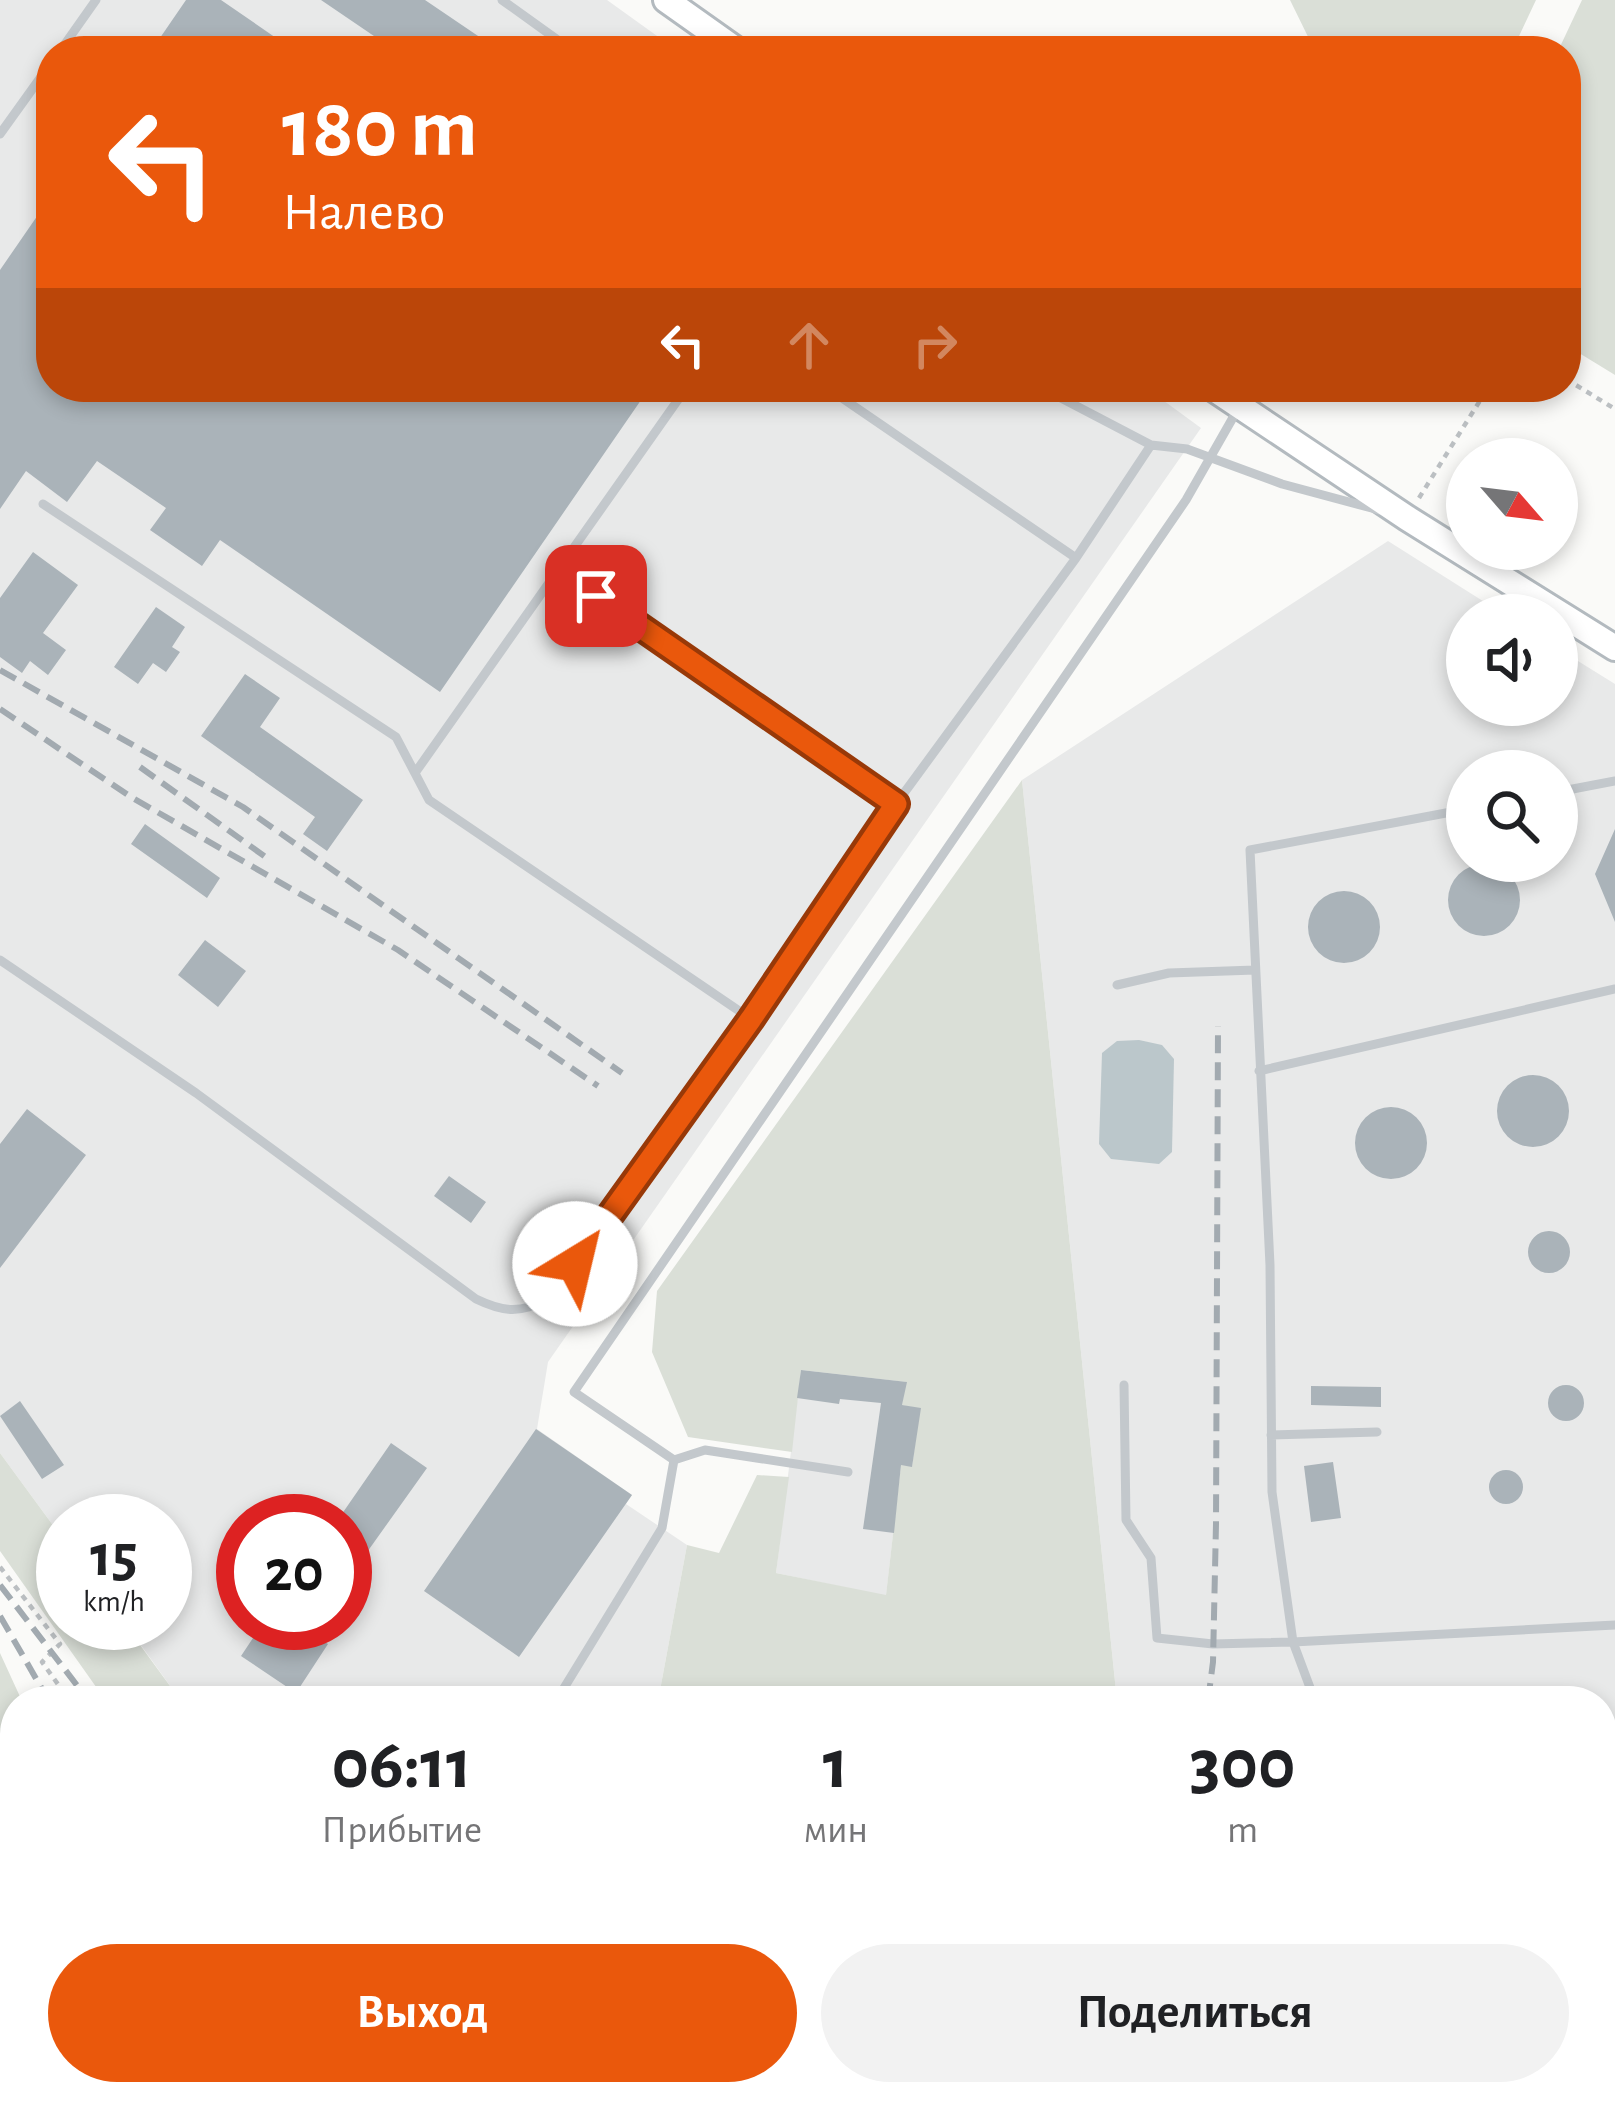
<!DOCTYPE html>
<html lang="ru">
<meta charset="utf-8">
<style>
body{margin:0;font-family:"Alegreya Sans",sans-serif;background:#f2f2f2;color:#202124;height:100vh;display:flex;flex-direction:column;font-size:45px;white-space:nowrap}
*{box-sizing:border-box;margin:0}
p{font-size:39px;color:#757577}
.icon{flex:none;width:66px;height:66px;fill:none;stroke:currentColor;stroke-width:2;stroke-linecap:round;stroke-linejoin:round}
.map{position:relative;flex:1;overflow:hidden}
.details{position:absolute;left:0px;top:1686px;width:1617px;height:420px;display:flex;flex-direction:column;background:#fff;border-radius:48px 48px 0 0;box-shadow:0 6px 18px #0003}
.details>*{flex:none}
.hud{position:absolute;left:36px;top:36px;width:1545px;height:366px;border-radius:48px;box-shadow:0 6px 18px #0003;background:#ea580c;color:#fff;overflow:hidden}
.needle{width:78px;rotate:118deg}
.buttons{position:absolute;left:1446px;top:438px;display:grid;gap:24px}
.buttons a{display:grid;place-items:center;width:132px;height:132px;border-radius:50%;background:#fff;box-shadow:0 6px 18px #0003;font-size:60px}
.speed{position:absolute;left:36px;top:1494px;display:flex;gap:24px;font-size:60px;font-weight:700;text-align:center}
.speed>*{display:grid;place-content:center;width:156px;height:156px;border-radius:50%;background:#fff;box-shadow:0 6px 18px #0003;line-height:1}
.speed small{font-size:30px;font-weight:400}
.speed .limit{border:18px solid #d22;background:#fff;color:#111}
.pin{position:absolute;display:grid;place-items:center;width:102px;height:102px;color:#fff;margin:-51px;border-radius:24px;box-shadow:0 6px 18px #0006}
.me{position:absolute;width:132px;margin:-66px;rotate:36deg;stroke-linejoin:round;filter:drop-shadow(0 0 9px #0008)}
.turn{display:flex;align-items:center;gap:42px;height:252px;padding:0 48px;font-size:54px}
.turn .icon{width:156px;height:156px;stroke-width:2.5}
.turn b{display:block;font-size:84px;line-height:102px}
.lanes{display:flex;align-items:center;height:114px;padding:0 48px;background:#0003;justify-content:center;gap:60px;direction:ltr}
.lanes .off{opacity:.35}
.eta{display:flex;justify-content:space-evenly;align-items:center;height:204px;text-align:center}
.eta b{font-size:72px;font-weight:700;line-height:84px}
.button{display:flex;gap:24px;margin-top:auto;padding:24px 48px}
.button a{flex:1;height:138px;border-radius:72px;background:#ea580c;color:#fff;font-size:48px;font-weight:700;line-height:138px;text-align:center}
.button a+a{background:#f2f2f2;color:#202124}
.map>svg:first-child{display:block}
.built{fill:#e8e9e9;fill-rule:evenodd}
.green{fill:#dadfd7}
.water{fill:#bbc7cb}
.building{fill:#aab3b9}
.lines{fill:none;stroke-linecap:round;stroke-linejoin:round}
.secondary-casing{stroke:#b3babf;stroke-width:30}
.path{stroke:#bbbfc2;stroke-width:4.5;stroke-dasharray:6 6;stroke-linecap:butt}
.lane{stroke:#c3c8cc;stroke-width:9}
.street{stroke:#c3c8cc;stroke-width:16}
.secondary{stroke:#fff;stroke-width:24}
.rail{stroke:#a2aab0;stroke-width:6;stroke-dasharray:18 9;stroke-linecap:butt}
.route-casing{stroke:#983908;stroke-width:30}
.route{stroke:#ea580c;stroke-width:21}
</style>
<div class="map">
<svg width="1615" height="2106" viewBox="0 0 1615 2106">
<rect width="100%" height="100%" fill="#fafaf8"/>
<path class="built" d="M0,0H607L678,51H51V387H1145L1201,428L548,1362L537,1429L632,1495L626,1504L687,1545L658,1701H181L125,1623H165V1521H63V1539L0,1453ZM243,1521H345V1623H243Z
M1388,541L1505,615H1467V705H1557V648L1615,684V2106H1109L1116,2091H1602V1701H1117L1022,780ZM1467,771H1557V861H1467Z
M801,1370L907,1382L921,1408L912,1467L901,1466L886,1596L776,1573Z"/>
<path class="green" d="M1290,0H1536L1512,51H1315Z
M1582,0H1615V375L1566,345V51H1558Z
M1022,780L1117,1701H658L687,1545L719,1553L757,1475L789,1477L776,1573L886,1595L901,1465L912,1466L920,1409L902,1405L906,1382L801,1370L792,1452L688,1437L652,1352L657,1291Z
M0,1453L63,1539V1623H124L181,1701H106L0,1551Z
M0,1653L22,1701H15V1869L0,1857Z
M189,2091H336L347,2106H195Z
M381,2091L456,2094L1065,2091L1059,2106H391Z"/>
<path class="water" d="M1139,1040L1162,1045L1174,1059L1172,1152L1159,1164L1111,1159L1099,1144L1102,1053L1117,1041Z"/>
<path class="building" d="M186,0H221L295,51H151Z
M321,0H425L484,40L476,51H396Z
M51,196V387H650L440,692L220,540L202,566L150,530L166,508L97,461L67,502L26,471L0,509V270Z
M33,552L78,585L43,633L66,650L48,675L30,661L22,673L0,657V598Z
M156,607L185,627L172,647L180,652L166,672L153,663L138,684L114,667Z
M245,674L280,698L260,727L363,800L327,851L303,834L315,817L201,736Z
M145,824L220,878L207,898L131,844Z
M1615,829V922L1595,874Z
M1448 900a36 36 0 1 1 72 0a36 36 0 1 1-72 0Z
M1308 927a36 36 0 1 1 72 0a36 36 0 1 1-72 0Z
M205,940L246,971L218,1007L178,975Z
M1497 1111a36 36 0 1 1 72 0a36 36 0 1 1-72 0Z
M1355 1143a36 36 0 1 1 72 0a36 36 0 1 1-72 0Z
M27,1109L86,1155L0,1268V1144Z
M449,1176L486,1202L471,1223L434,1196Z
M1528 1252a21 21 0 1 1 42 0a21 21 0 1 1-42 0Z
M801,1370L907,1382L902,1405L921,1408L912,1467L901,1465L894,1533L863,1529L881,1403L840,1399L839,1404L797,1398Z
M1548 1403a18 18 0 1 1 36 0a18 18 0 1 1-36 0Z
M1311,1386L1381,1387V1407L1311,1405Z
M20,1401L64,1465L42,1479L0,1416Z
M536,1429L632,1495L519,1657L424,1591Z
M391,1443L427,1468L360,1562L345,1552V1521H337Z
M1333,1462L1341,1518L1311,1522L1304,1466Z
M1489 1487a17 17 0 1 1 34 0a17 17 0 1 1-34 0Z
M263,1623H297L328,1644L296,1693L241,1656Z"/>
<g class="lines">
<g class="secondary-casing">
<path id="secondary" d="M666,0L738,51
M1211,387L1407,518L1615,648"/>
</g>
<path class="path" d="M1566,379L1615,409
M1419,498L1481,399L1505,387
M0,1567L60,1644L42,1662L70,1701
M0,1874L15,1895
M0,2013L15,2027
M342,2091L353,2106"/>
<path class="lane" d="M502,0L573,51
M60,51L96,0
M0,134L51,63
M826,387L1076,558
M1040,387L1151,445
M43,504L396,737L429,800L751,1019
M558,570L896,804
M415,773L687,387
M1557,792L1615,781
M1467,809L1250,850L1270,1265L1272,1492L1293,1642L1615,1625
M0,960L196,1093L476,1299C505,1313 520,1313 550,1299L751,1019L896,804L1076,558L1151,445L1187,449L1282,484L1379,510
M1117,985L1169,973L1255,970
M1259,1071L1615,989
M1124,1385L1126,1520L1151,1558L1157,1638L1213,1644L1293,1642L1315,1701
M1271,1435L1377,1432
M674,1460L705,1450L848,1472
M556,1701L662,1528L674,1460L574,1392L1186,500L1239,407
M1602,1769L1615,1755
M1602,2031H1615
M1411,2091L1412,2106"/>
<path class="street" d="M66,2091L78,2106"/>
<use href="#secondary" class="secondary"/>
<path class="rail" d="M0,670L243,807L622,1073
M0,709L131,797L398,950L598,1086
M140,767L267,858
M0,1585L89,1701
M0,1616L49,1701
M1208,1701L1213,1662L1216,1524L1218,1026
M179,2091L187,2106
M365,2091L375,2106
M1217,2091V2106
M1080,2106L1086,2091"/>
</g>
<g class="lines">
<g class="route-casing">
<path id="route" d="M575,1264L751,1019L896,804L596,596"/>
</g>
<use href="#route" class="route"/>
</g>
</svg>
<div class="buttons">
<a><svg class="needle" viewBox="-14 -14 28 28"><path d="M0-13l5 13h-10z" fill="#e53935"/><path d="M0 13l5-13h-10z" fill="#757577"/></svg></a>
<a><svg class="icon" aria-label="sound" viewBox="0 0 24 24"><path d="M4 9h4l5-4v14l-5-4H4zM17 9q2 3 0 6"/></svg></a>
<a><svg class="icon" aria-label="search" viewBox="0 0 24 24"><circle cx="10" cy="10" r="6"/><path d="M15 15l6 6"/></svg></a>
</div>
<div class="speed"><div>15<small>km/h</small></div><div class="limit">20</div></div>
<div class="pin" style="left:596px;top:596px;background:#d93025"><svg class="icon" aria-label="arrive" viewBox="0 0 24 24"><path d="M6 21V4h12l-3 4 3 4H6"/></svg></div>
<svg class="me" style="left:575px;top:1264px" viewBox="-20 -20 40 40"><circle r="19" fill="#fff"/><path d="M0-13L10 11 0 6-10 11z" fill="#ea580c"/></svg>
<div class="hud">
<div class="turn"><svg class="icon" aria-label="left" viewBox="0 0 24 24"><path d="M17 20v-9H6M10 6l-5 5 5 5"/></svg><div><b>180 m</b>Налево</div></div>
<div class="lanes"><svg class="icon" aria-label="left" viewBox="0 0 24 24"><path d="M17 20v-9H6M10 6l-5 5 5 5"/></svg><svg class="icon off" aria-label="ahead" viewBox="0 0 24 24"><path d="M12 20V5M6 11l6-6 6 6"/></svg><svg class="icon off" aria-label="right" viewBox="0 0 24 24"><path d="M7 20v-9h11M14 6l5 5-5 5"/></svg></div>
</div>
<section class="details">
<div class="eta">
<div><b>06:11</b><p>Прибытие</p></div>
<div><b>1</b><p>мин</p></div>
<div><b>300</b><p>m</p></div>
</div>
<div class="button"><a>Выход</a><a>Поделиться</a></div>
</section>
</div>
